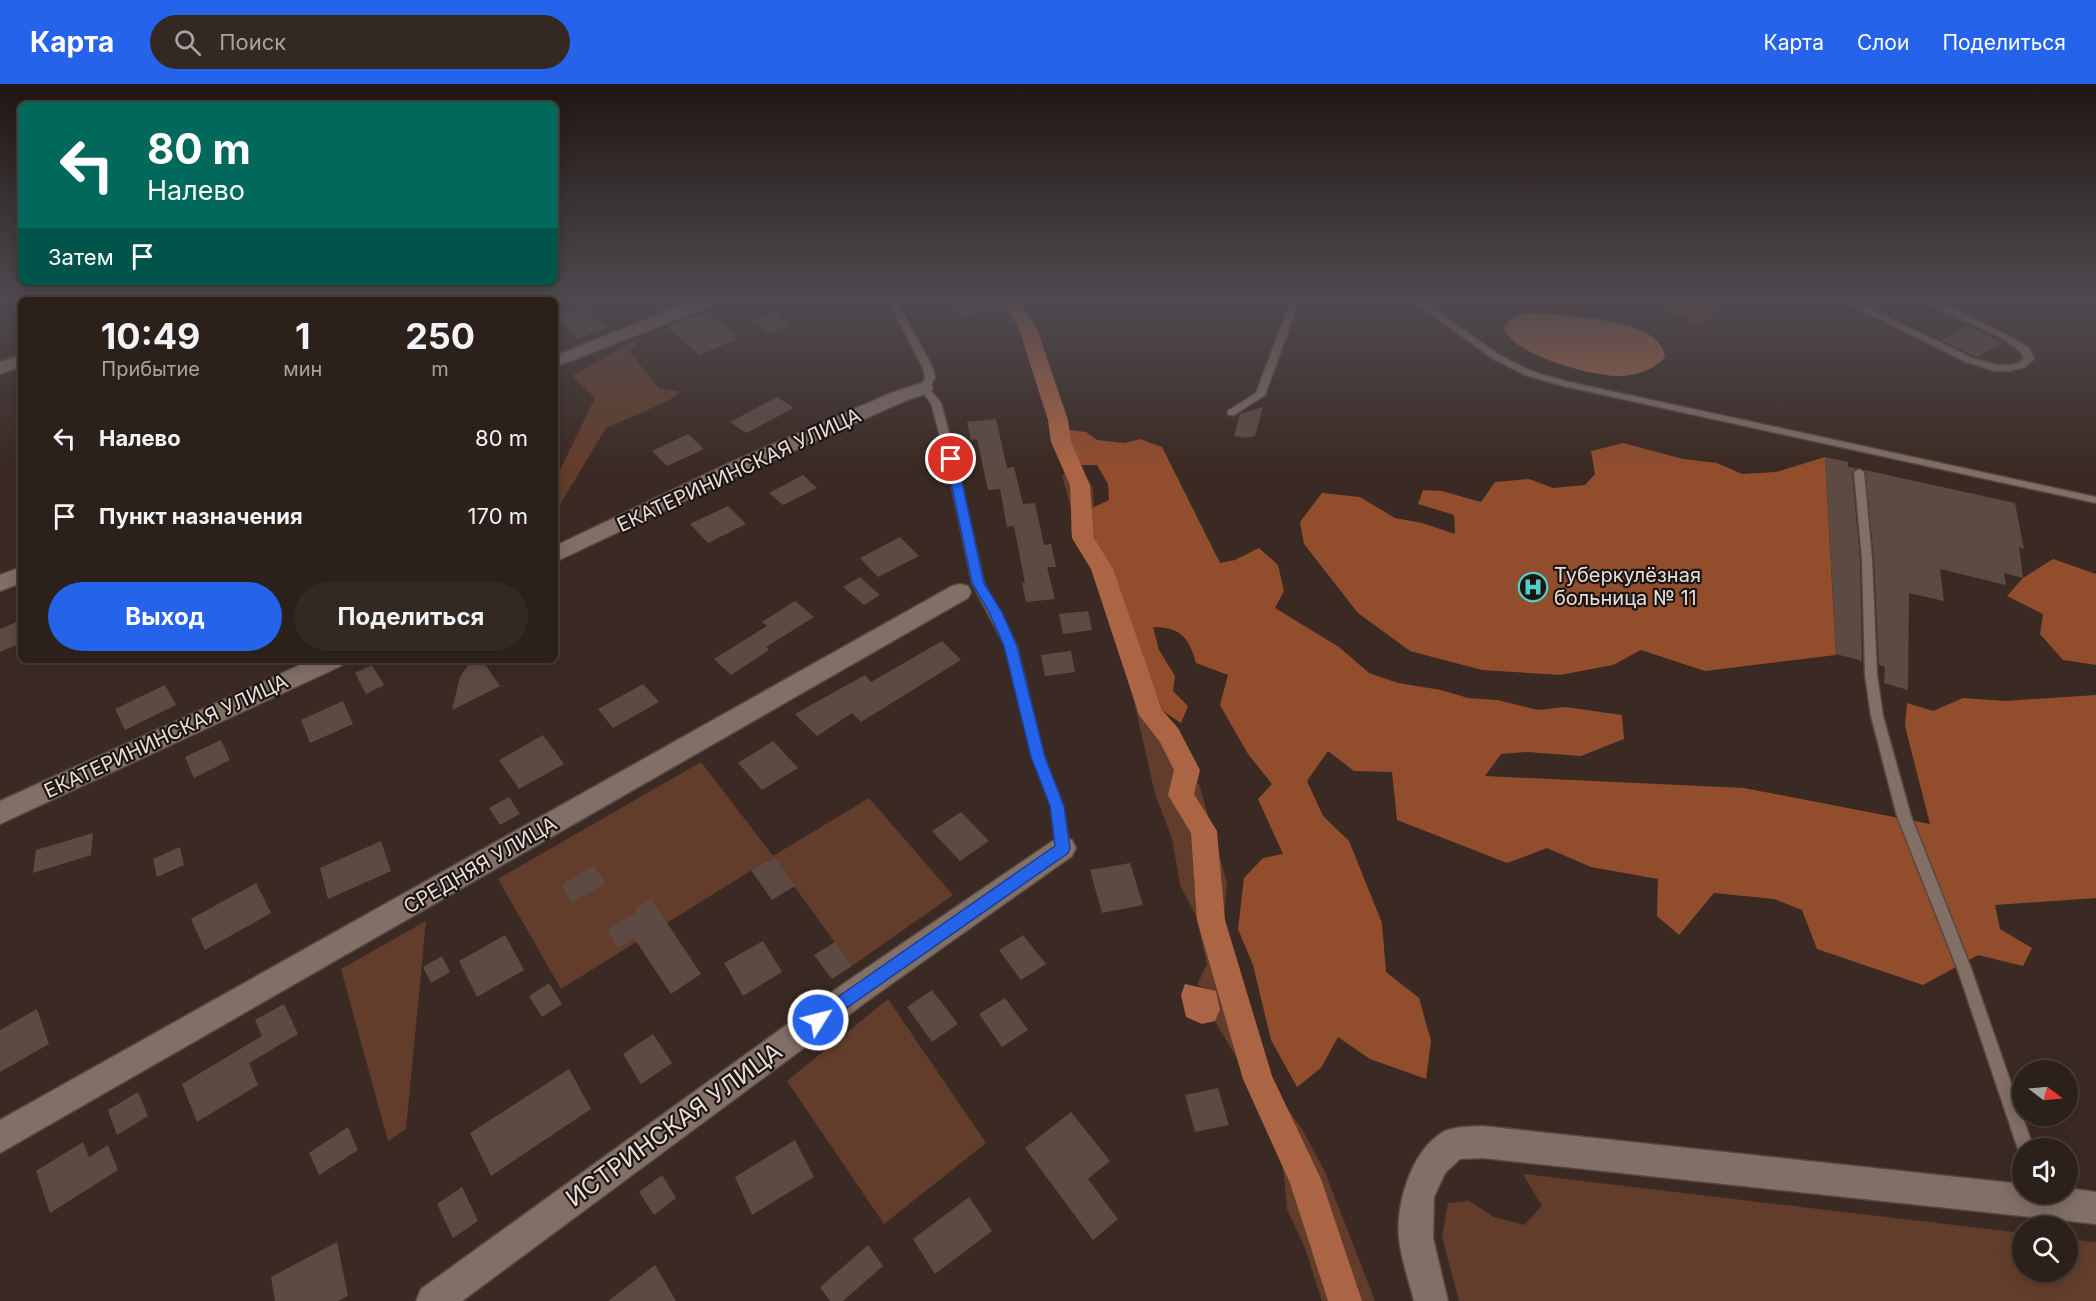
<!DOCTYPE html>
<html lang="ru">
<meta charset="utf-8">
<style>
body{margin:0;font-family:Inter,sans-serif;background:#342823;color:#f1f3f6;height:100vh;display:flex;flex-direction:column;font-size:22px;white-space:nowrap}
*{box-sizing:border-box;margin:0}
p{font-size:20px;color:#a6a3a2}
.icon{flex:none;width:33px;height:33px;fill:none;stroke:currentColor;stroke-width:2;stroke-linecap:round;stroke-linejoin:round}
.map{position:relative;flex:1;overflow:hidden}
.side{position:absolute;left:18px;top:213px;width:540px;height:366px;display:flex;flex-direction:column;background:#2c201a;border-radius:9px;box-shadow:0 3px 15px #0003,0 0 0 2px #483e39}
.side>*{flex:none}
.hud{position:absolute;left:18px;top:18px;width:540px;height:183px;border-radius:9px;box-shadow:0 3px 15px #0003,0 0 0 2px #483e39;background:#00695c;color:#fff;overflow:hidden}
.needle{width:39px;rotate:106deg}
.tools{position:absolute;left:2012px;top:976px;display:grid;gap:12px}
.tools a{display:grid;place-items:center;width:66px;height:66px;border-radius:50%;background:#2c201a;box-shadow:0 3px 15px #0003,0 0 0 2px #483e39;font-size:30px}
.pin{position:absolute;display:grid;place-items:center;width:51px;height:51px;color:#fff;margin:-26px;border:3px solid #fff;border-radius:50%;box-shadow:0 2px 6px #0007}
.me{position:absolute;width:66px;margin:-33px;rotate:54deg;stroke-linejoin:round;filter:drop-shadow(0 0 4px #0008)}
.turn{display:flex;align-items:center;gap:21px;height:126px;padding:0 30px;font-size:27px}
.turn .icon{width:78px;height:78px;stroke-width:2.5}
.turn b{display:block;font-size:42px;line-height:51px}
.then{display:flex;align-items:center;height:57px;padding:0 30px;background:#0003;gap:12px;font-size:22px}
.eta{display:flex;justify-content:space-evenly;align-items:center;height:102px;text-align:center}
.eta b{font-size:36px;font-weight:700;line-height:42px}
.button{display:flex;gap:12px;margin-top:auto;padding:12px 30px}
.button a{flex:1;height:69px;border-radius:36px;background:#2563eb;color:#fff;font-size:24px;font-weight:700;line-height:69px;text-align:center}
.button a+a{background:#342823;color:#f1f3f6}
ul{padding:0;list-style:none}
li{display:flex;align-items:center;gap:18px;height:78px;padding:0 30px}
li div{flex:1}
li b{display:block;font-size:22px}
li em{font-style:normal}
header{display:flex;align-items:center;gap:36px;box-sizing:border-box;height:84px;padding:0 30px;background:#2563eb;color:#fff}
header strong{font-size:28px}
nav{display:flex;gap:33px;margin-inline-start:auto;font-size:21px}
.search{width:420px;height:54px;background:#342823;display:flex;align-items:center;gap:15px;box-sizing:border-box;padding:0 21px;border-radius:33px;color:#a6a3a2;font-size:22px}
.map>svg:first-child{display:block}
.green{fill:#633d2b}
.forest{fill:#924d2c}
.water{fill:#ac6544}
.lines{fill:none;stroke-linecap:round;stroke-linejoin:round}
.canal{fill:#ac6544;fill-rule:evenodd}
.building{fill:#5d4b43}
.lane-casing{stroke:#554741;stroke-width:3}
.street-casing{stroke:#554741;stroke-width:3}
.lane{fill:#826f66;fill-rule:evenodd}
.street{fill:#826f66;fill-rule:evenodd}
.route{fill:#2563eb;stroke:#184099;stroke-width:1.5}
.labels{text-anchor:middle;stroke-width:4.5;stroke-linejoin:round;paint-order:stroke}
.street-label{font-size:20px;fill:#e8ddd8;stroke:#1c1511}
.poi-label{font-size:20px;fill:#e8ddd8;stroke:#1c1511;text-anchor:start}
.near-street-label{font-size:24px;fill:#e8ddd8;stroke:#1c1511}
</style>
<header>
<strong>Карта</strong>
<div class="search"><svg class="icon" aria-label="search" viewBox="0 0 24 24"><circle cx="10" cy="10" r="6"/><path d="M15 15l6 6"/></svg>Поиск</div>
<nav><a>Карта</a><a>Слои</a><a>Поделиться</a></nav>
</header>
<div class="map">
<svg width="2096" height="1217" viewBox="0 0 2096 1217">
<rect width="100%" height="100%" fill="#3b2a23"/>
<path class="green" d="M1645,214H1697L1722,226L1698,241Z
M640,254L630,268L659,304L680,308L668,317L606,344L555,429V392L558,390L595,314L572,292Z
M1071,384L1083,388L1093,404L1095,461L1112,498L1177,663L1200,703L1227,799L1223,845L1251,956L1273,1006L1302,1045L1325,1088L1375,1217H1322L1305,1164L1287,1125L1283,1083L1236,973L1215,937L1220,926L1216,908L1197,901L1207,880L1196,832L1180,801L1172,754L1155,710L1129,595L1092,486L1071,448V423L1062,392Z
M701,678L773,772L869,714L953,811L852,882L773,773L561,905L498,795Z
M426,837L406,1045L388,1057L341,885Z
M888,915L986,1059L884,1140L787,997Z
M1523,1090L2022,1149V1188H2067V1155L2096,1158V1217H1459L1442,1153L1448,1119L1469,1117L1494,1133L1524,1141L1542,1122Z"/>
<path class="forest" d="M1070,346L1086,348L1097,356L1124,359L1140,355L1162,363L1220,479L1235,476L1259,464L1278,481L1284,507L1275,524L1339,563L1369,589L1398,599L1441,606L1468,614L1497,616L1538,626L1565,623L1622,631L1624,655L1581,672L1526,668L1501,670L1485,692L1744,704L1930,740L1905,642L1907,619L1933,627L1963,614L2005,617L2096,611V814L1995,821L2000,845L2032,864L2023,882L1978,871L1923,901L1817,865L1802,826L1774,815L1714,809L1679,851L1657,832L1658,795L1591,783L1547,764L1507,779L1397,736L1392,688L1354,687L1328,667L1307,697L1323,732L1349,757L1382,839L1386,888L1419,914L1431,957L1426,995L1370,975L1338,953L1321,984L1297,1003L1271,956L1253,881L1238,845L1244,794L1263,774L1283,770L1258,715L1272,700L1248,670L1220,621L1228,591L1196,579C1189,554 1181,543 1153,543L1159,566L1175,592L1173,607L1188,622L1181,639L1163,627L1112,498L1095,461L1092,424L1109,416L1108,400L1097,381H1078L1071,376L1070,365L1064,354Z
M1623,359L1683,375L1717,379L1742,390L1776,388L1825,373L1836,571L1705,587L1641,566L1613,581L1560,591L1482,586L1410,567L1358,529L1304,460L1300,438L1322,409L1360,413L1395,434L1422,439L1455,450L1454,431L1418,420L1423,406L1442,407L1481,418L1495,398L1529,395L1553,404L1585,401L1595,390L1591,367Z
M2053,475L2096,490V581L2063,576L2040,550L2043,530L2007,512L2023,494Z"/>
<path class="water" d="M1535,229C1566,233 1662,233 1665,273C1656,285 1638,290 1624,292C1598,294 1509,271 1504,243C1513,231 1521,230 1535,229Z
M1185,900L1216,907L1220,926L1215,937L1202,940L1186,933L1181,911Z"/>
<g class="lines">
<path class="canal" d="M1001,214H1018L1037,245L1068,336L1071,358L1090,401L1094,454L1113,485L1162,626L1178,644L1200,686L1194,710L1217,747L1225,836L1272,992L1321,1095L1362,1217H1328L1290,1099L1243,995L1197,836L1191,749L1168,711L1174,686L1160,658L1139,631L1091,485L1072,454L1070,401L1051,358L1048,336L1019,245Z"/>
</g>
<path class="building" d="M951,214H1010L1011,223L960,233Z
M581,220L606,243L578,255L555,232Z
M709,227L738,255L700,271L667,243Z
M777,228L789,244L767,250L755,235Z
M1968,242L2003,259L1977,273L1941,256Z
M777,313L794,324L746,349L730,338Z
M1263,323L1255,352L1246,354L1234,352L1240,330Z
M996,335L1007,384L1014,383L1023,420L1035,419L1044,461L1051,460L1056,483H1047L1055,515L1026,518L1022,499H1025L1014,442L1007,443L1000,405L988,406L977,355L971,356L967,338Z
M688,350L704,365L667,382L652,367Z
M1825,373L1848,378V383L1856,384L1852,388L1860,475L1862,577L1836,570Z
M1865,386L2015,419L2024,465L2019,463L2023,494L2004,489L2006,501L1940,485L1944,517L1909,509L1908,606L1884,599L1885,583L1879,581L1874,475Z
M803,391L817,404L783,421L769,409Z
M728,422L746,440L708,459L690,440Z
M900,453L919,472L878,493L860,474Z
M860,493L880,511L864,521L843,503Z
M795,517L814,533L766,563L769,566L731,591L714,575L767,542L762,538Z
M1088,527L1092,546L1063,550L1059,530Z
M21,536V559L0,568V545Z
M942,557L961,576L861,638L852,629L817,652L795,630L865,591L871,598Z
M1071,567L1075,588L1045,592L1041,571Z
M479,576H482L500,602L452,626L460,593L468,581Z
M372,581L384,601L366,610L355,589Z
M643,600L659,618L613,644L598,625Z
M165,601L176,621L125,646L115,625Z
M343,617L353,640L310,659L301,636Z
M543,651L564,680L519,705L499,676Z
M221,656L230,676L194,694L185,673Z
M773,657L798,684L762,706L738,679Z
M509,713L520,730L500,741L489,724Z
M961,728L989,757L960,777L932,747Z
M93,749L91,771L33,789L36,766Z
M381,757L391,787L328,815L320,784Z
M180,763L184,781L157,793L153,775Z
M774,773L795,802L772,816L751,786Z
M1130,779L1143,821L1102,829L1090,786Z
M594,782L605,799L572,819L561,801Z
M256,799L271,829L205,866L191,835Z
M651,815L701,890L671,910L634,854L618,864L607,846L637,828L635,825Z
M505,851L524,886L477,913L459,877Z
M1023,851L1046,880L1021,896L999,866Z
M763,857L782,888L743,912L724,879Z
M835,858L852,882L832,895L814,871Z
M442,872L450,888L431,899L423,883Z
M549,899L562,920L542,933L529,912Z
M932,906L958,940L932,958L907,923Z
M1005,914L1028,946L1002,963L979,930Z
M284,920L298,950L249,979L258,1001L197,1038L182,1000L262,952L255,936Z
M37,925L49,960L0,988V946Z
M653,950L672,979L641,1000L623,970Z
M569,985L591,1025L491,1092L470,1049Z
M1218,1004L1229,1041L1195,1048L1185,1011Z
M138,1008L148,1032L117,1051L108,1026Z
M1071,1028L1110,1077L1088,1095L1118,1135L1093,1156L1025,1064Z
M348,1043L358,1066L319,1091L309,1069Z
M795,1056L814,1093L752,1131L735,1093Z
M83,1058L89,1073L108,1061L118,1086L50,1129L36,1087Z
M662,1091L676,1114L654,1131L639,1108Z
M462,1103L478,1137L453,1154L437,1120Z
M969,1113L992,1147L935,1190L913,1155Z
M337,1158L348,1212L338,1217H275L271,1193Z
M868,1161L883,1182L843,1217H830L820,1203Z
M655,1181L676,1217H608Z"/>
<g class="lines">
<g class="lane-casing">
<path id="lane" d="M887,214H895L933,284L935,294L929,304L941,319L956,375L984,499L1017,562L1044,673L1063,722L1070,764L1068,768L1063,770L1058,768L1056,764L1051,722L1032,673L1005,562L972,499L946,375L931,319L919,304L925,294L923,284Z
M1292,214H1300L1265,311L1234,331H1228V327L1256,309Z
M1408,214H1418L1501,272L1531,287L1565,297L2096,413V419L1563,302L1525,291L1495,276Z
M1837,214H1848L1972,274L1996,281H2010L2019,279L2024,274C2017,253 1940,230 1920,214H1931L2013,254L2029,264L2034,275L2025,283L2010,287H1995L1966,278Z
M1859,385L1864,388L1872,475L1877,591L1883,632L1911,732L1971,884L2034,1065H2022V1071L2018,1065L1957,884L1897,732L1871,632L1865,591L1862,475L1854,388Z"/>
</g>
<g class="street-casing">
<path id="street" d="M188,214H209L186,216Z
M699,214H723L721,218L555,283V272Z
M21,271V282L0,290V278Z
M924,298L931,300L933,304L931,308L905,317L739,391L555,478V462L725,381L891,309Z
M21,483V499L0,507V491Z
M960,500L968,502L971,508L968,514L0,1069V1036L952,502Z
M311,576H345L341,582L0,740V717Z
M1063,753L1072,756L1076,764L1072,772L866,918L462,1217H416L421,1205L846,898L1054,756Z
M1483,1042L2022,1100V1110H2067V1104L2096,1108V1140L1483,1074L1460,1075L1445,1089L1434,1113L1433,1154L1448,1217H1414C1409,1197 1401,1175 1399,1154C1396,1120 1411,1067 1443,1048C1454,1042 1470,1043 1483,1042Z"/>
</g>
<use href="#lane" class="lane"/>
<use href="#street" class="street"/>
</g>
<linearGradient id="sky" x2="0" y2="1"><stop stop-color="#201713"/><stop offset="0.56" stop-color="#4f4a50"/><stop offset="1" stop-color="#4f4a50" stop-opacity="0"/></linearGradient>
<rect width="2096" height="385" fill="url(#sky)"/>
<path class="route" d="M951,371L957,375L984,499L1002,528L1017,562L1045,673L1064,722L1070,764L1068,769L818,944L812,942L809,936L812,931L1055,762L1050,722L1031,673L1004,562L989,528L972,499L946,375Z"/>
<defs>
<g id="hospital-ring" transform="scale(1.5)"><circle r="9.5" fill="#1c1511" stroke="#52cdcd" stroke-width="1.5"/><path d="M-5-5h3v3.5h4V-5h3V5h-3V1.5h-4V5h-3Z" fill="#52cdcd"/></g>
</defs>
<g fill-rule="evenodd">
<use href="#hospital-ring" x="1533" y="503"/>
</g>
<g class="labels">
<g class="street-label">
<text transform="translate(739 386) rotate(-25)" y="7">ЕКАТЕРИНИНСКАЯ УЛИЦА</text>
<text transform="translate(166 652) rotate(-25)" y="7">ЕКАТЕРИНИНСКАЯ УЛИЦА</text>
<text transform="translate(480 781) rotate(-30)" y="7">СРЕДНЯЯ УЛИЦА</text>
</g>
<g class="poi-label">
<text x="1554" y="498">Туберкулёзная<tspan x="1554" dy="23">больница № 11</tspan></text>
</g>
<g class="near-street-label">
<text transform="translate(674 1041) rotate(-36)" y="8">ИСТРИНСКАЯ УЛИЦА</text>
</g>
</g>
</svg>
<div class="tools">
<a><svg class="needle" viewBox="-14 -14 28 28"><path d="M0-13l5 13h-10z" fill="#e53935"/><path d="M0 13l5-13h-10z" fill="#a6a3a2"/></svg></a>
<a><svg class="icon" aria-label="sound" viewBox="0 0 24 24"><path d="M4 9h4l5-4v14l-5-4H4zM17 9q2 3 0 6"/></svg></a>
<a><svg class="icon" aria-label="search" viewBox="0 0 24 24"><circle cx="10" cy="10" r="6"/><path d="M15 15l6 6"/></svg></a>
</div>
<div class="pin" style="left:951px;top:375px;background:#d93025"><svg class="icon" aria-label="arrive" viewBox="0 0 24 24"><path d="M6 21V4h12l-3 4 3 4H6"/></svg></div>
<svg class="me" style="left:818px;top:936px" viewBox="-20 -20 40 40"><circle r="17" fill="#2563eb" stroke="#fff" stroke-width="3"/><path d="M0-11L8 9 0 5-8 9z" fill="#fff"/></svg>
<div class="hud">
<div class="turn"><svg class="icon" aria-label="left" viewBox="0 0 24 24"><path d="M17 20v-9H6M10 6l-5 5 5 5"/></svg><div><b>80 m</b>Налево</div></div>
<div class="then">Затем<svg class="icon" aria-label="arrive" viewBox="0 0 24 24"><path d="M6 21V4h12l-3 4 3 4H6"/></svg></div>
</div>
<section class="side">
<div class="eta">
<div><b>10:49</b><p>Прибытие</p></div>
<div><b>1</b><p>мин</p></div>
<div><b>250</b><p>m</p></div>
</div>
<ul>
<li><svg class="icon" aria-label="left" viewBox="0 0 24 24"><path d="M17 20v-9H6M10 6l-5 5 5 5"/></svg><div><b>Налево</b></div><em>80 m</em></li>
<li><svg class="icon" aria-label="arrive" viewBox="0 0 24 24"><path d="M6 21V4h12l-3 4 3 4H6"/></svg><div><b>Пункт назначения</b></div><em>170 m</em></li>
</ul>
<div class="button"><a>Выход</a><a>Поделиться</a></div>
</section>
</div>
